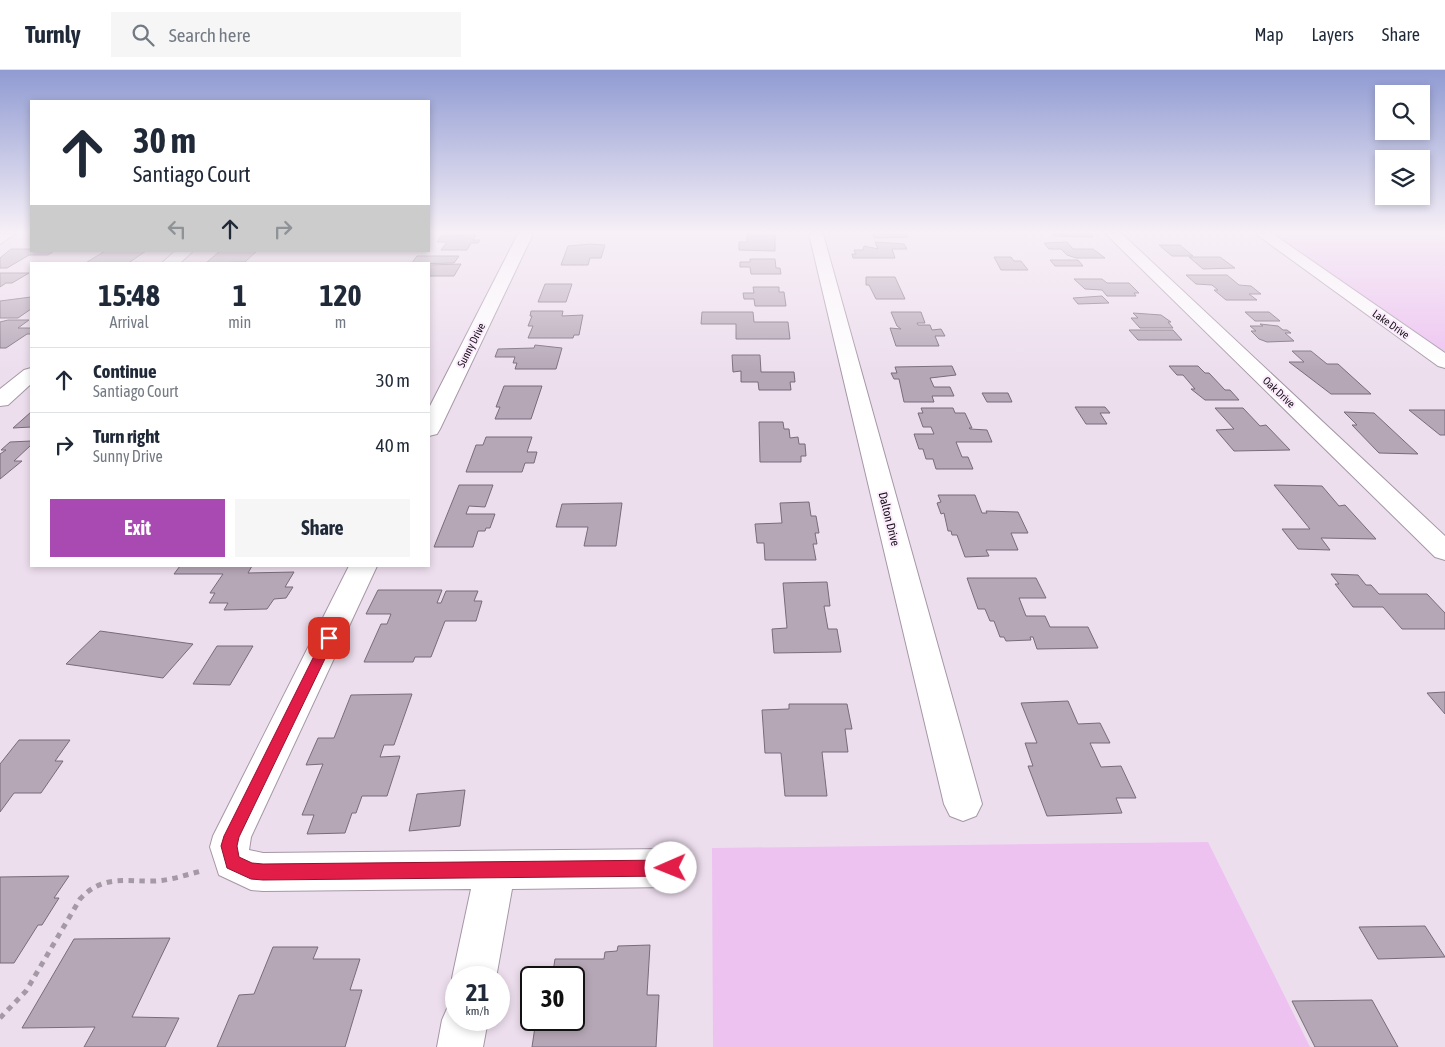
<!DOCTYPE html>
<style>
body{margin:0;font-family:"Asap Condensed",sans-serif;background:#f6f6f7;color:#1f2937;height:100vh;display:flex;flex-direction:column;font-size:19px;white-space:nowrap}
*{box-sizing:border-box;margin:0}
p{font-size:16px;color:#747a83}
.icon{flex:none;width:28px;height:28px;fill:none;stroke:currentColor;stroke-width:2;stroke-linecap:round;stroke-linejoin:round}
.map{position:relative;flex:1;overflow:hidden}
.details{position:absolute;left:30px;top:192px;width:400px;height:305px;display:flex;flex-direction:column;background:#fff;border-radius:0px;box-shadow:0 2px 8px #0003}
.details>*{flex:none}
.banner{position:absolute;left:30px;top:30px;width:400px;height:152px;border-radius:0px;box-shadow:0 2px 8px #0003;background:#fff;color:#1f2937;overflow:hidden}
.controls{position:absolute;left:1375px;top:15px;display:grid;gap:10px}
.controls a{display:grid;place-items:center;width:55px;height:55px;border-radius:0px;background:#fff;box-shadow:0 2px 8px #0003;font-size:25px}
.speed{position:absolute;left:445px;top:896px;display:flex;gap:10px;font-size:25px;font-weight:700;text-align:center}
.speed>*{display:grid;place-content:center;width:65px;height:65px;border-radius:50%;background:#fff;box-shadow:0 2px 8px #0003;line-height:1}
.speed small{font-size:12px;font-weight:400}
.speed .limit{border:2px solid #111;border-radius:8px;background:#fff;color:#111}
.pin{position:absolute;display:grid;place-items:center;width:42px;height:42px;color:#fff;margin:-21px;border-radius:10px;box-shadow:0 2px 8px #0006}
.me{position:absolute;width:55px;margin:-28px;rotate:269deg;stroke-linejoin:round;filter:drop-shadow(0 0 4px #0008)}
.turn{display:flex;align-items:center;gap:18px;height:105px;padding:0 20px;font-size:22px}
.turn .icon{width:65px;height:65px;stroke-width:2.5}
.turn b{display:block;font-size:35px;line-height:42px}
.lanes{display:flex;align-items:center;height:48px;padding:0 20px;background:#0003;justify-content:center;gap:25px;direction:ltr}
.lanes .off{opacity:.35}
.eta{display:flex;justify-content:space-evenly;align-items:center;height:85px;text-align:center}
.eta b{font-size:30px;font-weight:700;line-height:35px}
.primary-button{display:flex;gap:10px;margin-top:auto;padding:10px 20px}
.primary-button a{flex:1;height:58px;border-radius:0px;background:#a94ab3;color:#fff;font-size:20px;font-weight:700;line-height:58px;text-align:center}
.primary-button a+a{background:#f6f6f7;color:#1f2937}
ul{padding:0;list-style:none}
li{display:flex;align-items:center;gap:15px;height:65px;padding:0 20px;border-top:1px solid #e0e1e3}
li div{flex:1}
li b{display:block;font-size:19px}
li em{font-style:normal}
header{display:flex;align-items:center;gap:30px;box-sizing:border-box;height:70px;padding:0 25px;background:#fff;border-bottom:1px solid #e0e1e3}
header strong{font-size:24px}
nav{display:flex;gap:28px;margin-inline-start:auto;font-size:18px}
.search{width:350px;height:45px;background:#f6f6f7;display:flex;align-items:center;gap:12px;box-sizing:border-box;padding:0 18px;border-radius:0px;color:#747a83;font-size:19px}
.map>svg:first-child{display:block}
.green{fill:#edc2f1}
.building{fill:#b6a7b7;stroke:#786b7a}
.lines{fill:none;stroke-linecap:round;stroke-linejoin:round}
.minor-casing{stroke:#a597a6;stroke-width:2}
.tertiary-casing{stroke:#a597a6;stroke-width:2}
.path{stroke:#a599a6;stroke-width:5;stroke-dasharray:5.5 5.5;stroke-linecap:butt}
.minor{fill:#fff;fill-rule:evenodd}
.tertiary{fill:#fff;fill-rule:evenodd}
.route{fill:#e11d48;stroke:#92132f}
.labels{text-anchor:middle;stroke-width:4;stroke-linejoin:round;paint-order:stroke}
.far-street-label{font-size:11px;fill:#161117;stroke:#fbebfc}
.street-label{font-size:12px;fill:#161117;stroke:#fbebfc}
</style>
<header>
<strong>Turnly</strong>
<div class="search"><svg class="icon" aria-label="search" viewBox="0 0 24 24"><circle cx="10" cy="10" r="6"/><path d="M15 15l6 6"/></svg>Search here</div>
<nav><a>Map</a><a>Layers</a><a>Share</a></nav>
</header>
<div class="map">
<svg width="1445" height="977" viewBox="0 0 1445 977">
<rect width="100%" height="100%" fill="#eddeee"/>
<path class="green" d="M1279,168H1445V283Z
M1208,772L1310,977H713L712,778Z"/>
<path class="building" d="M872,164H906L908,167L874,168Z
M1053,164H1091L1093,167L1054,166Z
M476,165L473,170H480L478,173H471L467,180H441L447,172H437L441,166Z
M747,165H775V181L739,180V172H747Z
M875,172L904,174L907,179H892L895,188H853L852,184H856L854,180H863L864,176L878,179Z
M1067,172L1073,179H1093L1105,188H1076L1067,185L1061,179H1049L1044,173Z
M590,174L605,175L601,188H590L588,195H561L568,176Z
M1159,175H1180L1193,186H1172Z
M11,179H31V181H54L48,185H29L7,198H0V188Z
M105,181H146L127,194H84Z
M220,181H257L245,192L206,193Z
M417,186H459L454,193L411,194Z
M994,187H1011L1014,191H1021L1028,200H1001Z
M1189,187H1220L1235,198L1203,199Z
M750,189H775L776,198H780L781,204H751L750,197H740V192H750Z
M1050,190H1078L1083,196H1055Z
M461,194L454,206H429V195Z
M0,203H29L12,213H6L0,217Z
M1186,205H1227L1239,215L1251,216L1261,224H1249L1257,230H1226L1214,220H1218L1212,215L1196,214Z
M866,207H895L905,229H876L869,215H866Z
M1074,209H1102L1107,213H1129L1139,223H1134L1136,226H1107L1102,220L1085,219Z
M545,214H572L566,232H538Z
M753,217H779V222H784L786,236H755L754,229H744L743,223H754Z
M1102,226L1109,233L1078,234L1073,228Z
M31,227V239L18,248H0V231Z
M531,241H563L562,246L583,245L579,265H574L573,268H528L533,256H528L532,246H530Z
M702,242H753L754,252H788L790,269H736V254H701Z
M891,242H921L925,253H917L918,255H930L932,260L941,259L945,266H935L939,276H896L890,258L901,259L897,256Z
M1245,242H1269L1280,251H1255Z
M1133,243L1161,245L1171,252H1168L1173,258H1140L1131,248H1138Z
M8,250H29L18,258H31V264H27L6,278H0V252Z
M1260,254L1278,256L1283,260H1287L1291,263H1285L1294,271L1267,272L1259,269L1251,261H1256L1250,256H1263Z
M1129,260H1173L1182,270H1138Z
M535,275L562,278L556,299H515L517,293H513L515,287H495L498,279L534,278Z
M1292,281H1311L1327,294H1338L1371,324H1331L1289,292H1304Z
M732,285H760L761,302H794L795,312H790L791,320H759L758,312H741V301L733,302Z
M952,296L956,305L930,308L934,317H950L954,326H932L934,332H904L899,309H894L891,303H897L895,297Z
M1169,296H1198L1205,303H1209L1225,320H1230L1239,330H1205L1191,319H1195L1183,305H1177Z
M504,316H542L531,349H495L500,337H496Z
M982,323H1008L1012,332H987Z
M1075,337H1105L1110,343H1100L1107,354H1086Z
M921,338H953L955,343H965L972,358H969L970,359L987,360L992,372H956L962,387H968L973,399H936L933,389H926L923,379H919L914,364H934L931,357H923L918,343H923Z
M1215,338H1243L1260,356L1266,355L1290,380L1234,381L1216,360L1234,359Z
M1409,340H1445V365H1440Z
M31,342V357L13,358Z
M1344,342L1374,343L1418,384L1379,383L1352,355H1357Z
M759,352H783L784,359H789L790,368L798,367L799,374H805L806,386H801V392H760Z
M486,367H532L527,382H537L534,393H525L522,402H466L476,375H483Z
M31,371V375L14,391H22L0,409V384L6,380H1L10,372Z
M459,415H493L485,437L469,436L466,444H495L490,458H486L485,461H478L473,477H434Z
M1274,415L1322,416L1339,436L1345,435L1376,469L1321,468L1330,480L1298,479L1282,459H1310Z
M938,425H975L982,443H987L986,441L1018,442L1028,463H1011L1018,480H986L989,486L965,487L957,465H952L951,461H948L944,443L941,444L937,433L941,432Z
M809,432L811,446H816L819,463H815L817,474H813L816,490H765L764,473H757L755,454L782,453L780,433Z
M622,433L616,476H584L588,457H556L562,434Z
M180,496H252L248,503L294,502L285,517H293L286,528L274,529L267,539L224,540L228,533H209L215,523H210L223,504H174Z
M1331,504L1358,505L1366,515H1371L1379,524H1427L1445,543V559H1402L1383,537H1353L1335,514H1339Z
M967,508H1036L1046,528H1019L1026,546H1045L1050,557H1088L1098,578L1037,579L1033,567H1030L1031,570L1006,571L1004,567H1000L994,551H990L985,539H978Z
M827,512L830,536H824L828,559H837L841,582L774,583L772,559L787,558L783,513Z
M378,520H442L437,533H441L446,521H478L474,531H482L476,551H445L431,587H415L413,592H364L381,554H387L391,544H366Z
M100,561L193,574L163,608L66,594Z
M217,576H253L230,615L193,614Z
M1445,622V644L1427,623Z
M412,624L394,675H384L380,687L400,686L387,726H362L356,743H352L345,763L307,764L314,745H302L323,694L306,695L318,668H334L351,625Z
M1068,631L1078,654L1100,653L1110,673H1090L1101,697L1121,696L1136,728H1116L1122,743L1047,746L1028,696H1033L1025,673H1037L1021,633Z
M789,634H847L852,659H845L848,682H822L827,726H785L781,683H765L762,640L789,639Z
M19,670H70L55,691H63L41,723H14L0,742V694Z
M465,720L460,756L409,761L417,724Z
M69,806L54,828H59L42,855H38L14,893H0V807Z
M1425,856L1445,887L1378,889L1359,857Z
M170,868L132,947L179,948L165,977H84L95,957L22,958L74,869Z
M650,875L647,925H659L656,977H532L536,950H574V908H552L555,889H604L605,882L617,881L618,876Z
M273,877H318L313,889H360L350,920H362L345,977H217L239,925L254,924Z
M1372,930L1398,977H1315L1292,931Z"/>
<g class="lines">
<g class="minor-casing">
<path id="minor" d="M0,164H15L0,174Z
M518,164H533L440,359L437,364L429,366V338Z
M809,164H823L982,734L976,746L963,751L950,746L944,734Z
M1106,164H1122L1445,466V490L1435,487Z
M175,181H193L179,194H161Z
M31,298V314L8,335L0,336V319L24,300Z
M349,496H377L251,767L249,780L263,783L671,779L685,785L691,798L685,811L671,817L512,819L496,908H456V918L452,908L471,819L263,821L251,820L219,805L210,777L213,766Z
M456,931V950H488L483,977H437L442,950L449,934Z"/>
</g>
<g class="tertiary-casing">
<path id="tertiary" d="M1256,164H1273L1445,283V298L1438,296Z"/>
</g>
<path class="path" d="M0,948L26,921L80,829C103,804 126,812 156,811C171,810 186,805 201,801"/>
<use href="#minor" class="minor"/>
<use href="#tertiary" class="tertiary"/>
</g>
<linearGradient id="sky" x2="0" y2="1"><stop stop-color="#909bd2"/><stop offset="0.54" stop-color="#f7f0f7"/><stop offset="1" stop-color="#f7f0f7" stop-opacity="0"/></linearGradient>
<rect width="1445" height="301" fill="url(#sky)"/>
<path class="route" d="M329,564L335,568L239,767L237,776L239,787L252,793L263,794L671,790L677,793L680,798L677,804L671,806L263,810L251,809L227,798L221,776L224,766L323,568Z"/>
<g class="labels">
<g class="far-street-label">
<text transform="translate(1391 254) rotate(35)" y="4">Lake Drive</text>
<text transform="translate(471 275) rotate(-63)" y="4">Sunny Drive</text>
<text transform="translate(1279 322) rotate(43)" y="4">Oak Drive</text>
</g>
<g class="street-label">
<text transform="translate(889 449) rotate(76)" y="4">Dalton Drive</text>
</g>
</g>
</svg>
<div class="controls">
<a><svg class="icon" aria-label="search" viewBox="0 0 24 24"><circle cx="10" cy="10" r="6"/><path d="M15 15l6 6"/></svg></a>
<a><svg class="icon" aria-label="layers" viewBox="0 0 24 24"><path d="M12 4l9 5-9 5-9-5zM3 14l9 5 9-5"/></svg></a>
</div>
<div class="speed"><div>21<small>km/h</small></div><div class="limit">30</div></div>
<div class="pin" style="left:329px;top:568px;background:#d93025"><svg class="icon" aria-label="arrive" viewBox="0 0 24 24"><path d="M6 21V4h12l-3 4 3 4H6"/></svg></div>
<svg class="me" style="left:671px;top:798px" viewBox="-20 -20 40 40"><circle r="19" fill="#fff"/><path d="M0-13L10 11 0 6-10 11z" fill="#e11d48"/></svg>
<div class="banner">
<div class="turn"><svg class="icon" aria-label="ahead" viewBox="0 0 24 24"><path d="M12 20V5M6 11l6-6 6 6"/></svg><div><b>30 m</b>Santiago Court</div></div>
<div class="lanes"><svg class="icon off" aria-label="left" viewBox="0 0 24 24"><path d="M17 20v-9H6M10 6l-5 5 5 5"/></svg><svg class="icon" aria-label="ahead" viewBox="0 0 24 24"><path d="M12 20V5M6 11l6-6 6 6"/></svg><svg class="icon off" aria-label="right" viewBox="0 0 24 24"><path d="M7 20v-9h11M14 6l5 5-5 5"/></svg></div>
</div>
<section class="details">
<div class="eta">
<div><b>15:48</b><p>Arrival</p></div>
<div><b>1</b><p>min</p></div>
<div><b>120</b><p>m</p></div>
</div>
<ul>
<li><svg class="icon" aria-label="ahead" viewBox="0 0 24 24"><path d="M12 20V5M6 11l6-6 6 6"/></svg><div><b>Continue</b><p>Santiago Court</p></div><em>30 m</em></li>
<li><svg class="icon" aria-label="right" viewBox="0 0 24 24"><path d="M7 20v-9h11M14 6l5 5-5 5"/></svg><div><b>Turn right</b><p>Sunny Drive</p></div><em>40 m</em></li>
</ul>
<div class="primary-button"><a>Exit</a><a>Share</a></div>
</section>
</div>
